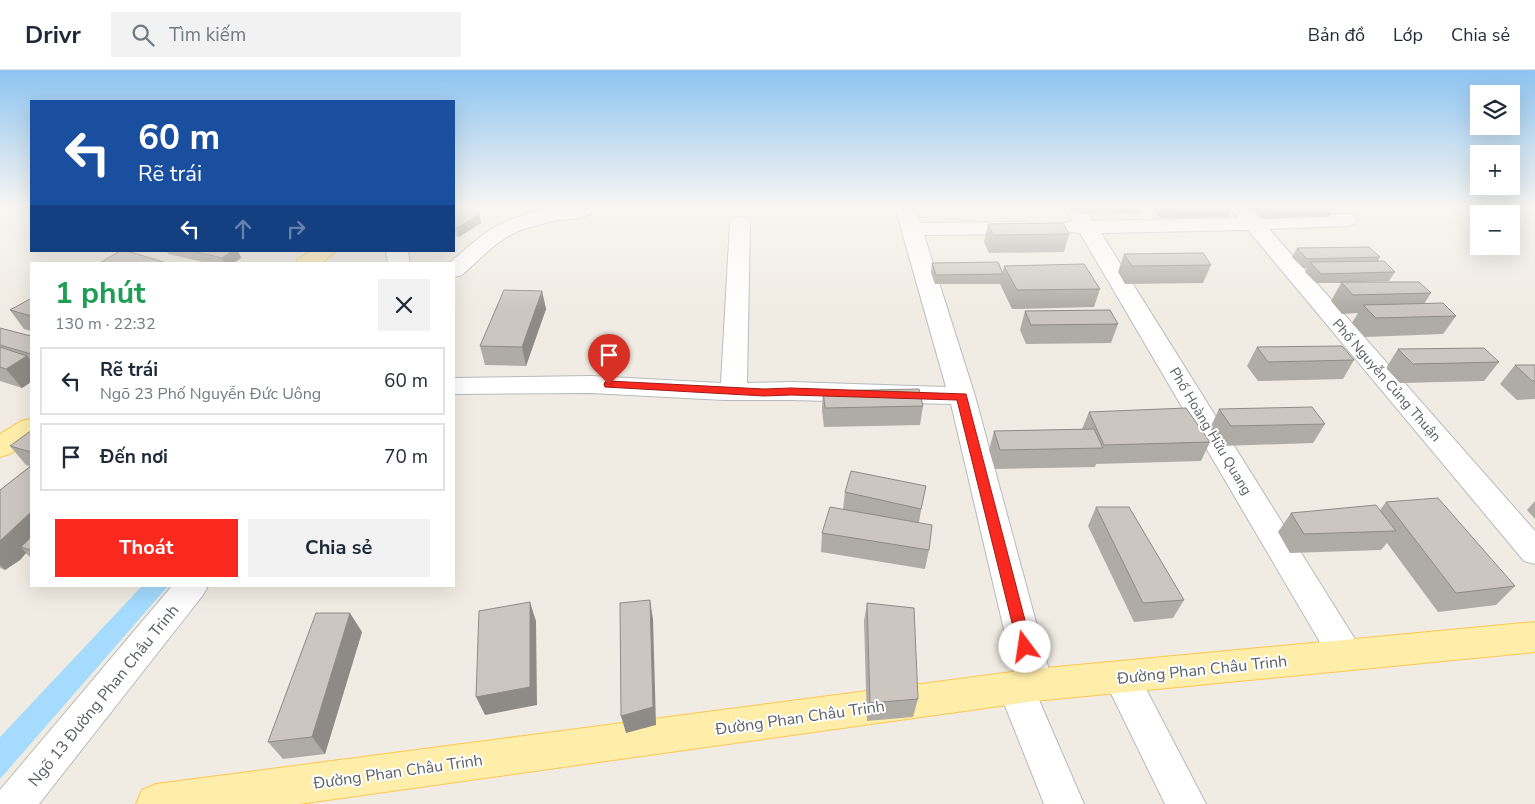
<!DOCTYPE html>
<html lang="vi">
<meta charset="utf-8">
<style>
body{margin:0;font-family:"Nunito Sans",sans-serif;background:#f2f2f3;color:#1f2937;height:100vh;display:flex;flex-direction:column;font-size:19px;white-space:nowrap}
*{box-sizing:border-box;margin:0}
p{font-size:16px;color:#747a83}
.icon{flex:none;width:28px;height:28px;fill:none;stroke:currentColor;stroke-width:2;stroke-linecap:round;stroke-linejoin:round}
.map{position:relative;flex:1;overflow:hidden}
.side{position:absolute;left:30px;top:192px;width:425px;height:325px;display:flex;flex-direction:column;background:#fff;border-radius:0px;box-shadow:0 5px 20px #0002}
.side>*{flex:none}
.banner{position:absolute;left:30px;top:30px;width:425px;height:152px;border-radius:0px;box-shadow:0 5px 20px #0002;background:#1a4fa0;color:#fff;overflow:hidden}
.controls{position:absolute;left:1470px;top:15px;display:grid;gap:10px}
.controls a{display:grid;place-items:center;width:50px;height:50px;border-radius:0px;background:#fff;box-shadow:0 5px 20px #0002;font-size:25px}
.pin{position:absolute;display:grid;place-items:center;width:42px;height:42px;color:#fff;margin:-51px -21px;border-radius:50% 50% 50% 0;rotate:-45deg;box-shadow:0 0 5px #0007}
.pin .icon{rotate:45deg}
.me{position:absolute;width:55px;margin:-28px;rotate:346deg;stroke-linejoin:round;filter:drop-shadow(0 0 4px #0008)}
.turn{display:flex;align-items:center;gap:18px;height:105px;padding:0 25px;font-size:22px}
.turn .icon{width:65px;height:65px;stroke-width:2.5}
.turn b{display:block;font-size:35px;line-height:42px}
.lanes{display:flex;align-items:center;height:48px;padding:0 25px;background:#0003;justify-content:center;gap:25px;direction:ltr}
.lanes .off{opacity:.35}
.round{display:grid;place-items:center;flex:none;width:52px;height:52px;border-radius:0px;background:#f2f2f3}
.summary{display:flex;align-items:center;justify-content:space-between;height:85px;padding:0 25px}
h1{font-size:30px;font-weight:700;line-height:38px;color:#1e9e55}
.button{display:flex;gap:10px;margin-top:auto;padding:10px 25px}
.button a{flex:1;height:58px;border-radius:0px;background:#f92920;color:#fff;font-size:20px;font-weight:700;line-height:58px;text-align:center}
.button a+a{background:#f2f2f3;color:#1f2937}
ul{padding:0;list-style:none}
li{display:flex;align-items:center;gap:15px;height:68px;margin:0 10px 8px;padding:0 15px;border:2px solid #e0e1e3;border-radius:0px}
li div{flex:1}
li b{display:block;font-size:19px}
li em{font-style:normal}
header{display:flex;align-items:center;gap:30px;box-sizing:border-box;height:70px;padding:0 25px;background:#fff;border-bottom:1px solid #e0e1e3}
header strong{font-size:24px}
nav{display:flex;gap:28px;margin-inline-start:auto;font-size:18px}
.search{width:350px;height:45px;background:#f2f2f3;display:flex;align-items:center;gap:12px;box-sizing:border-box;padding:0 18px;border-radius:0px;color:#747a83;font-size:19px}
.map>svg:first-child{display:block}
.water{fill:#a4dbff}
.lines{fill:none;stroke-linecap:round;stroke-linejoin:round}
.minor-casing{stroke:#b6babf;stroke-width:2}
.major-casing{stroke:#fec64e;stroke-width:2}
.minor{fill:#fff;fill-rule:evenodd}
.major{fill:#ffeea9;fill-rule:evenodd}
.wall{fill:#afaba5}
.shaded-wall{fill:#8e8b86}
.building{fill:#cbc7c0;stroke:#8e8b86}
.route{fill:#f92920;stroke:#a21b15}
.labels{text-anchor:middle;stroke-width:4;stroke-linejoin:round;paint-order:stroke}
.street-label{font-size:14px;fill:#5b6066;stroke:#fff}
.near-street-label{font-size:16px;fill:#5b6066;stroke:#fff}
</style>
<header>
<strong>Drivr</strong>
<div class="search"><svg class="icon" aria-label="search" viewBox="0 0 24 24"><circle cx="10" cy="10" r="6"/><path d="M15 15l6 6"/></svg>Tìm kiếm</div>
<nav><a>Bản đồ</a><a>Lớp</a><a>Chia sẻ</a></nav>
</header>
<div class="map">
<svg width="1535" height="734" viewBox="0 0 1535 734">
<rect width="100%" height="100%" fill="#f0ece3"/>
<path class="water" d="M142,516H168L0,709V667Z"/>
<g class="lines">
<g class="minor-casing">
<path id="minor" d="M566,137H597C588,151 568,148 554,151C544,153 534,156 524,159C500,167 481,188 462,205L454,207V194H448C460,184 472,173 484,164C507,147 539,140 566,137Z
M895,137H915L920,153L1025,152L1032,154L1035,158L1032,162L1025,164L924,165L975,326L1053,615L1048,626L1039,630L1084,734H1044L998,618L1003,606L1014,602L951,334L791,330H724L591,323L454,324V308L591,306L721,313L730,153L733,149L740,147L747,149L750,153L747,313L791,312L946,317Z
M1065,137H1085L1093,151L1238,148L1229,137H1250L1259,148L1348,144L1355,146L1358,150L1355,154L1348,156L1269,159L1535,461V494L1524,491L1248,160L1101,163L1358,574L1363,585L1358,596L1346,600L1334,596L1080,163L1064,161L1061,157L1064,153L1073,151Z
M386,181H408L410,194H388Z
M172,516H208L203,525L39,734H0V720Z
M1121,591L1134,596L1206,734H1165L1103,607L1108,596Z"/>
</g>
<g class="major-casing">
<path id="major" d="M311,181H336L321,194H295L298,189Z
M31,349V370L10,384L0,387V364L21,351Z
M1535,552V582L1035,631L299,734H136L142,720L156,714L1035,599Z"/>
</g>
<use href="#minor" class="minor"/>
<use href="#major" class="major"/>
</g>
<path class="wall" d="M454,137L479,144L481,153L459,167L454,165Z
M1076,137H1142L1140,143L1080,144Z
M1154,137H1230L1231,138L1227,147L1160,148L1153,139Z
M1255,137H1333V138L1329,147L1262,149L1254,139Z
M988,154L1069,164L1064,182L989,183L984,172Z
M1297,178L1380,187L1378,191L1395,202L1389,211L1355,212L1431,223L1424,234L1456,246L1443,264L1365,267L1352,253L1358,243L1342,244L1331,231L1341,213H1316L1305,202L1307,198H1303L1292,187Z
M167,181H238L241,188L232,194H212L168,184Z
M1124,184L1211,195L1203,213L1125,214L1118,202Z
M932,193L1002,204L1004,196L1100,219L1094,237L1012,239L1000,214H935L931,203Z
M542,221L546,239L526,296L485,295L480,276Z
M31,229V261L24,259L10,240Z
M1025,241L1118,254L1111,273L1026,274L1020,260Z
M0,258L31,266V312L22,318L0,311Z
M1257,277L1354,290L1343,309L1258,311L1247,296Z
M1398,279L1499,292L1484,311L1400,313L1386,298Z
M1515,295H1535V329L1517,330L1500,314Z
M823,321L923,336L920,355L824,357L822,340Z
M1219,339L1325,354L1313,373L1221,376L1210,358Z
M1089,342L1210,372L1201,391L1096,394L1095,397L995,399L989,380L994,361L1082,359Z
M31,362V488L26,483L20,490L5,500L0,498V420L30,396L26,395L10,376Z
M845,422L922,435L919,452L929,480L925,499L821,482L822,463L843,439Z
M1535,431V449L1527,440Z
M1386,432L1515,516L1496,535L1438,542L1387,473L1381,480L1290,483L1278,462L1291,443L1380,440Z
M1096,437L1184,530L1173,548L1134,552L1088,456Z
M867,533L918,629L913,647L867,651L864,551Z
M362,562L325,684L283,689L268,672Z"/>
<path class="shaded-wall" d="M479,144L481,153L459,167L457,158Z
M232,181H238L241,188L232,194H225L222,188Z
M542,221L546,239L526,296L522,277Z
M27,286L31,291V312L22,318L6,299Z
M31,442V479L21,477L26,483L20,490L5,500L0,495V471Z
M650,530L653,549L656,655L626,663L621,646Z
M530,532L536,551L537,635L485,645L476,627Z
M350,543L362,562L325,684L312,667Z"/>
<path class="building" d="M454,137H460L479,144L457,158L454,157Z
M1162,137H1230L1231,138L1163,139Z
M1264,137H1333V138L1266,139Z
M1063,153L1069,164L993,165L988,154Z
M1369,177L1380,187L1307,189L1297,178Z
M120,181H127L170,194H98Z
M193,181H232L222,188Z
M1203,183L1211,195L1132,196L1124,184Z
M1384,191L1395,202L1321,204L1310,192Z
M998,192L1003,204L936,205L932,193Z
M1084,194L1100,219L1017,220L1004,196Z
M1341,212H1419L1431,223L1353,225Z
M504,220L542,221L522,277L480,276Z
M30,229H31V246L10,240Z
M1443,233L1456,246L1376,248L1363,235Z
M1110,240L1118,254L1031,255L1025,241Z
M0,258L31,266V284L0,275Z
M1342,276L1354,290L1268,292L1257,277Z
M0,277L27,286L6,299L0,297Z
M1484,278L1499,292L1413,294L1398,279Z
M1515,295H1535V311H1532Z
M919,319L923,336L825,338L823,321Z
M1312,337L1325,354L1231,356L1219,339Z
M1186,338L1210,372L1104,375L1089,342Z
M1094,359L1103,378L1000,380L994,361Z
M29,362H31V382L10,376Z
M31,396V442L0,471V420Z
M851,401L926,416L921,439L845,422Z
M1438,428L1515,516L1456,523L1386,432Z
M1376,435L1396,461L1304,464L1291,443Z
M830,437L932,455L929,480L822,463Z
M1096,437H1129L1184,530L1143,533Z
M31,467V480L21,477Z
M650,530L653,637L621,646L620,533Z
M530,532V617L476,627L479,541Z
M867,533L914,538L918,629L870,633Z
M316,543H350L312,667L268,672Z"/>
<linearGradient id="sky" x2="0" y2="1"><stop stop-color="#8dc4f1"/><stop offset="0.57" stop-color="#f8f6f2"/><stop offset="1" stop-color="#f8f6f2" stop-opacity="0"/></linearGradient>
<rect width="1535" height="240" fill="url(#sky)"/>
<path class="route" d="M609,311L764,319L791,318L966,324L1032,577L1030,581L1025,583L1020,581L1018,577L957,330L791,325L764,326L605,317L604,315L605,312Z"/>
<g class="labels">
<g class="street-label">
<text transform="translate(1387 310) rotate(49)" y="5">Phố Nguyễn Củng Thuận</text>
<text transform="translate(1211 361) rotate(59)" y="5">Phố Hoàng Hữu Quang</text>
</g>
<g class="near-street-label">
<text transform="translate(1202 599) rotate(-6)" y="6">Đường Phan Châu Trinh</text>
<text transform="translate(103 625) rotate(-51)" y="6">Ngõ 13 Đường Phan Châu Trinh</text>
<text transform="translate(800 647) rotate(-8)" y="6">Đường Phan Châu Trinh</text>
<text transform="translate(398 701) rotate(-8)" y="6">Đường Phan Châu Trinh</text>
</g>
</g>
</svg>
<div class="controls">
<a><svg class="icon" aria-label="layers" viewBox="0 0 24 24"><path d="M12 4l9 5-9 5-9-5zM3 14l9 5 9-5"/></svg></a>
<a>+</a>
<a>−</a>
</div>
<div class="pin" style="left:609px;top:315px;background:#d93025"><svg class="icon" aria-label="arrive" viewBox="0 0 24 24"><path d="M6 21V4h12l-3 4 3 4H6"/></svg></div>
<svg class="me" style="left:1025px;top:577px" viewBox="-20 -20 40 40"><circle r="19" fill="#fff"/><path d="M0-13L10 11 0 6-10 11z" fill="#f92920"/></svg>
<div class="banner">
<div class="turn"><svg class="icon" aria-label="left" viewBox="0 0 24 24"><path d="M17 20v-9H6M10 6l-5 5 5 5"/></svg><div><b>60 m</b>Rẽ trái</div></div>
<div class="lanes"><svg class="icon" aria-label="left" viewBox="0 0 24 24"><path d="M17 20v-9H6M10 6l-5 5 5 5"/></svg><svg class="icon off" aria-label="ahead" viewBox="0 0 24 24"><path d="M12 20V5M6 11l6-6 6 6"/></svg><svg class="icon off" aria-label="right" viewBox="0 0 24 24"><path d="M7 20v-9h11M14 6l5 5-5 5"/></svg></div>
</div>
<section class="side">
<div class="summary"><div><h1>1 phút</h1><p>130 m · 22:32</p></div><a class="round"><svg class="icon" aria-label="close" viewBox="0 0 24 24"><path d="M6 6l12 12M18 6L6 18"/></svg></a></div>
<ul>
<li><svg class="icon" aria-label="left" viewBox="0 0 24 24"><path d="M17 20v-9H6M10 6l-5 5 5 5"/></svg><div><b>Rẽ trái</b><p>Ngõ 23 Phố Nguyễn Đức Uông</p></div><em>60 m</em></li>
<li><svg class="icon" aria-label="arrive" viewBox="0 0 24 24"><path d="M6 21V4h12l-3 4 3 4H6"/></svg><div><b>Đến nơi</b></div><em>70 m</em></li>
</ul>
<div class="button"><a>Thoát</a><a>Chia sẻ</a></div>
</section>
</div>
